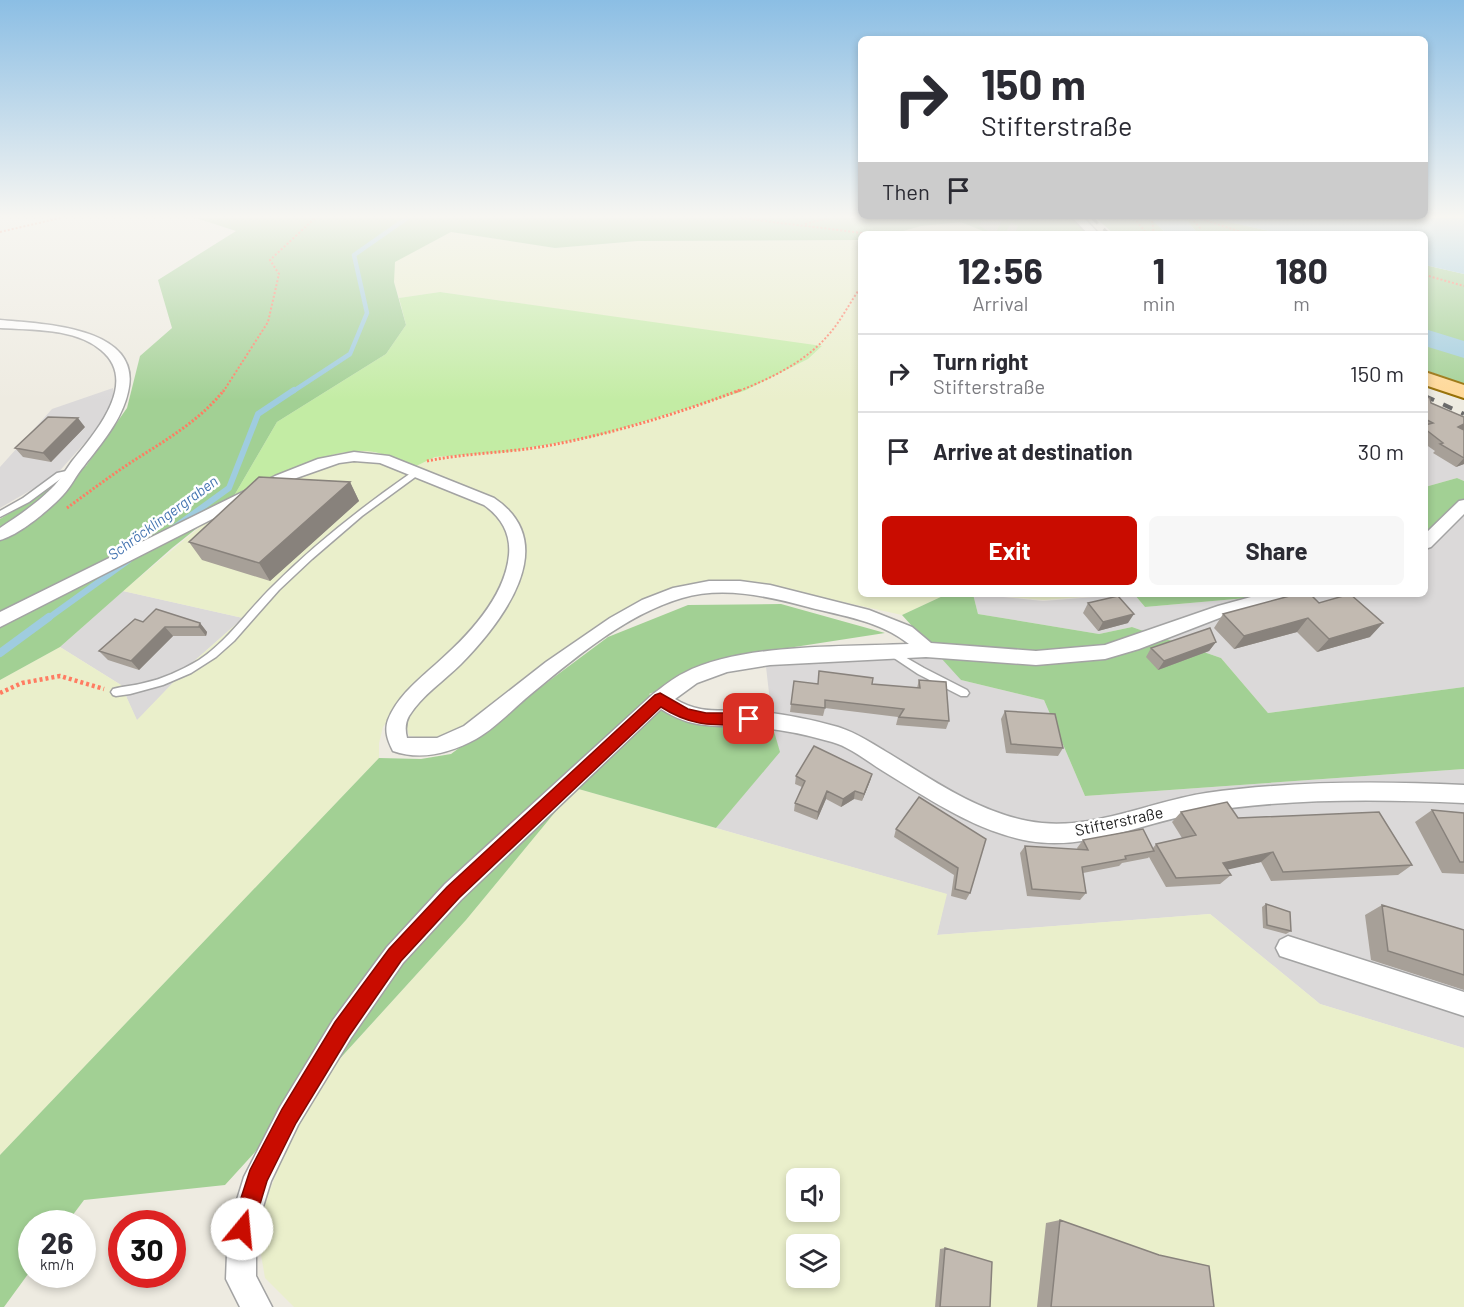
<!DOCTYPE html>
<meta charset="utf-8">
<style>
body{margin:0;font-family:Barlow,sans-serif;background:#f7f7f7;color:#2b2b33;height:100vh;display:flex;flex-direction:column;font-size:22px;white-space:nowrap}
*{box-sizing:border-box;margin:0}
p{font-size:20px;color:#7c7c81}
.icon{flex:none;width:33px;height:33px;fill:none;stroke:currentColor;stroke-width:2;stroke-linecap:round;stroke-linejoin:round}
.map{position:relative;flex:1;overflow:hidden}
.panel{position:absolute;left:858px;top:231px;width:570px;height:366px;display:flex;flex-direction:column;background:#fff;border-radius:9px;box-shadow:0 3px 9px #0003}
.panel>*{flex:none}
.hud{position:absolute;left:858px;top:36px;width:570px;height:183px;border-radius:9px;box-shadow:0 3px 9px #0003;background:#fff;color:#2b2b33;overflow:hidden}
.buttons{position:absolute;left:786px;top:1168px;display:grid;gap:12px}
.buttons a{display:grid;place-items:center;width:54px;height:54px;border-radius:9px;background:#fff;box-shadow:0 3px 9px #0003;font-size:30px}
.speed{position:absolute;left:18px;top:1210px;display:flex;gap:12px;font-size:30px;font-weight:700;text-align:center}
.speed>*{display:grid;place-content:center;width:78px;height:78px;border-radius:50%;background:#fff;box-shadow:0 3px 9px #0003;line-height:1}
.speed small{font-size:15px;font-weight:400}
.speed .limit{border:9px solid #d22;background:#fff;color:#111}
.pin{position:absolute;display:grid;place-items:center;width:51px;height:51px;color:#fff;margin:-26px;border-radius:12px;box-shadow:0 3px 9px #0006}
.me{position:absolute;width:66px;margin:-33px;rotate:17deg;stroke-linejoin:round;filter:drop-shadow(0 0 4px #0008)}
.turn{display:flex;align-items:center;gap:21px;height:126px;padding:0 24px;font-size:27px}
.turn .icon{width:78px;height:78px;stroke-width:2.5}
.turn b{display:block;font-size:42px;line-height:51px}
.then{display:flex;align-items:center;height:57px;padding:0 24px;background:#0003;gap:12px;font-size:22px}
.eta{display:flex;justify-content:space-evenly;align-items:center;height:102px;text-align:center}
.eta b{font-size:36px;font-weight:700;line-height:42px}
.primary-button{display:flex;gap:12px;margin-top:auto;padding:12px 24px}
.primary-button a{flex:1;height:69px;border-radius:9px;background:#c90c00;color:#fff;font-size:24px;font-weight:700;line-height:69px;text-align:center}
.primary-button a+a{background:#f7f7f7;color:#2b2b33}
ul{padding:0;list-style:none}
li{display:flex;align-items:center;gap:18px;height:78px;padding:0 24px;border-top:2px solid #e1e1e2}
li div{flex:1}
li b{display:block;font-size:22px}
li em{font-style:normal}
.map>svg:first-child{display:block}
.residential{fill:#dbd9d9}
.farmland{fill:#eaefcb;fill-rule:evenodd}
.grass{fill:#c3eca4}
.forest{fill:#a2d094}
.water{fill:#9fccdf}
.lines{fill:none;stroke-linecap:round;stroke-linejoin:round}
.stream-far2{stroke:#9fccdf;stroke-width:4.5}
.stream-far1{stroke:#9fccdf;stroke-width:6}
.stream{stroke:#9fccdf;stroke-width:8}
.river{fill:#9fccdf;fill-rule:evenodd}
.primary-tunnel{stroke:#c4c2ba;stroke-width:18;stroke-dasharray:18 9;stroke-linecap:butt}
.service-casing{stroke:#a3a3a3;stroke-width:3}
.minor-casing{stroke:#a3a3a3;stroke-width:3}
.primary-casing{stroke:#956d00;stroke-width:4}
.path-far2{stroke:#ff7c62;stroke-width:2;stroke-dasharray:2 2;stroke-linecap:butt}
.path-far1{stroke:#ff7c62;stroke-width:3;stroke-dasharray:2 2;stroke-linecap:butt}
.path{stroke:#ff7c62;stroke-width:4.5;stroke-dasharray:3 3;stroke-linecap:butt}
.service{fill:#fff;fill-rule:evenodd}
.minor{fill:#fff;fill-rule:evenodd}
.primary{fill:#ffd896;fill-rule:evenodd}
.rail-far1{stroke:#6a6a6a;stroke-width:3;stroke-dasharray:8 8;stroke-linecap:butt}
.rail{stroke:#6a6a6a;stroke-width:4;stroke-dasharray:10 10;stroke-linecap:butt}
.wall{fill:#a7a098}
.shaded-wall{fill:#88827c}
.building{fill:#c2bab1;stroke:#88827c;stroke-width:1.5}
.route{fill:#c90c00;stroke:#830800;stroke-width:1.5}
.labels{text-anchor:middle;stroke-width:5;stroke-linejoin:round;paint-order:stroke}
.far-water-label{font-size:15px;font-style:italic;fill:#4474b0;stroke:#fff}
.street-label{font-size:16px;fill:#1c1c1c;stroke:#fff}
</style>
<div class="map">
<svg width="1464" height="1307" viewBox="0 0 1464 1307">
<rect width="100%" height="100%" fill="#eeebe1"/>
<path class="residential" d="M113,388L115,409L55,476L0,508V467L52,409Z
M1425,407L1464,426V481L1457,478L1425,487Z
M1464,509V687L1268,713L1221,658L1132,627L1099,634L978,614L973,594L1043,601L1134,594L1145,607L1292,594H1425V541Z
M123,591L243,618L192,663L137,721L121,685L60,647Z
M938,647L961,680L1044,700L1085,796L1464,769V1048L1320,1004L1210,914L937,935L946,894L716,828L779,752L773,728L765,658Z"/>
<path class="farmland" d="M961,222L990,234H893L921,226Z
M451,232L555,248L638,241L861,240V594H968L945,595L902,615L743,580L684,586L643,601L492,708L454,732L430,739L409,736L405,721L521,572L525,551L521,528L503,506L422,471L497,514L509,526L511,563L499,591L465,639L402,700L383,727L379,743V758L0,1155V680L60,647L121,685L137,720L192,663L243,618L123,591L231,501L324,456L367,451L388,456L414,467L435,457L506,452L597,436L743,391L808,359L821,347L440,292L399,298L394,282V262Z
M975,594H1118L1044,600Z
M575,788L947,894L937,935L1210,914L1320,1004L1464,1048V1307H294L265,1278L256,1225L282,1159L319,1082L466,920ZM796,1179H830V1212H796ZM796,1245H830V1278H796Z"/>
<path class="grass" d="M440,292L822,346L808,359L744,391L597,436L506,452L435,457L414,467C399,461 383,452 366,451C318,449 272,481 231,501L277,422L386,354L406,325L399,298Z"/>
<path class="forest" d="M196,218H1073L1090,234H990L961,222L921,226L893,234H861V240H858L638,241L555,248L451,232L395,262L394,282L406,325L386,354L277,422L231,501L172,548L60,647L0,680V519L86,466L127,408L140,356L172,328L158,280L236,231Z
M1096,218H1150L1167,234H1114Z
M1185,218H1211L1283,234H1198Z
M1425,265L1464,274V384L1425,370Z
M1457,478L1464,481V509L1425,541V487Z
M973,594L978,614L1099,634L1132,627L1221,658L1268,713L1464,687V769L1085,796L1044,700L961,680L902,615L945,595Z
M1134,594H1292L1145,607Z
M781,604L885,633L743,655L649,694L692,724L773,728L780,752L716,828L575,788L466,920L225,1185L84,1200L66,1224H32L31,1270L4,1307H0V1155L379,758L421,759L451,754L608,637L688,605Z"/>
<path class="water" d="M1150,218H1185L1198,234H1167Z
M1211,218H1464V274L1425,265V234H1283Z"/>
<g class="lines">
<path class="stream-far2" d="M292,392L350,354L367,313L354,255L407,218"/>
<path class="stream-far1" d="M175,527L229,488L258,414L294,390
M47,619L129,560"/>
<path class="stream" d="M0,653L49,617"/>
<path class="river" d="M1425,329L1464,341V358L1425,346Z"/>
<path class="primary-tunnel" d="M983,218L1014,234"/>
<g class="service-casing">
<path id="service" d="M71,470L75,472L74,474L63,477L29,502L0,517V511L23,498L57,473Z
M411,473H414L418,475L362,516L312,559L279,590L234,641L216,657L191,673L163,685L130,694L116,696L113,695L111,692L113,689C123,686 134,686 144,683C163,679 182,670 199,660C228,641 248,610 273,586C315,544 362,507 411,473Z
M891,649L924,668L967,690L969,693L967,696H961L918,674L888,654L887,652L888,650Z"/>
</g>
<g class="minor-casing">
<path id="minor" d="M1073,218H1084L1099,234H1088Z
M0,320C41,324 144,326 128,392C122,420 101,444 84,466C76,475 71,487 63,495C49,510 19,535 0,540V528C18,516 36,504 51,489C60,481 66,469 73,460C95,433 140,382 101,350C75,328 32,330 0,328Z
M354,452L389,456L494,498C563,544 502,622 461,664C444,681 422,695 409,716C405,723 405,730 407,738H437L464,726L546,662L610,618L642,600L673,588L709,581H740L770,585L869,610L912,627L931,643L1036,651L1105,645L1218,606L1262,594H1294L1292,598L1222,617L1139,649L1105,659L1036,665L926,657L770,665L727,672L697,683L675,699C701,715 720,709 749,711C779,713 809,719 838,727C857,733 873,744 890,754C934,781 977,811 1028,821C1088,833 1147,802 1206,793C1291,781 1378,781 1464,785V803C1379,799 1281,798 1198,813C1142,823 1087,851 1029,841C975,831 929,799 883,771C867,761 850,747 832,742C805,734 776,728 748,727C713,725 692,729 661,709L461,900L403,963L351,1038L298,1125L271,1181L256,1229V1276L272,1307H240L226,1279L228,1229L244,1177L280,1107L333,1020L387,947L445,884L653,694C663,687 673,678 684,673C742,643 844,647 909,644C880,621 843,616 808,607C767,596 723,586 682,598C624,615 571,661 525,699C510,712 494,729 476,739C450,753 422,761 393,751C388,741 384,731 388,720C397,697 418,680 436,664C467,637 505,598 509,555C511,533 501,517 484,505L380,463L354,461L339,463L285,482L0,627V612L275,476L318,459Z
M1464,500V514L1431,547L1425,549V534L1459,501Z
M1288,936L1464,992V1016L1280,956L1276,948L1280,940Z"/>
</g>
<g class="primary-casing">
<path id="primary" d="M1425,372L1464,385V398L1425,385Z"/>
</g>
<path class="path-far2" d="M741,218L870,234
M1134,218L1147,234
M1191,218L1201,229
M1199,218L1247,234
M1152,221L1154,234
M805,224L829,218
M0,232L60,218
M1425,275L1464,286
M223,392L268,322L279,274L270,260L315,218
M736,392C770,379 806,362 830,333C842,319 850,302 861,287"/>
<path class="path-far1" d="M427,461C466,453 506,453 546,446C611,434 677,414 740,390
M67,508C86,494 105,480 124,467C160,443 197,424 224,390"/>
<path class="path" d="M0,693L22,683L60,676L104,689"/>
<use href="#service" class="service"/>
<use href="#minor" class="minor"/>
<use href="#primary" class="primary"/>
<path class="rail-far1" d="M1092,218L1109,234"/>
<path class="rail" d="M1425,396L1464,414"/>
</g>
<path class="wall" d="M1425,396L1431,403L1464,417V464L1456,467L1433,453L1435,451L1425,444Z
M85,427L51,462L23,457L15,448Z
M350,482L359,501L270,581L202,560L189,542Z
M1088,603L1128,623L1098,631L1083,613Z
M1319,603L1370,637L1317,652L1297,632L1234,649L1214,628L1223,614Z
M143,622L200,623L207,632L206,636H173L139,670L108,660L99,651Z
M1216,642L1209,651L1158,670L1146,657L1151,648Z
M919,680L949,721L946,729L896,725L898,717L825,708L823,716L790,712L794,681L818,684H872L917,688Z
M1005,711L1063,748L1058,756L1006,753L1001,719Z
M872,774L870,781L862,801L854,799L841,807L826,799L817,820L794,811L795,803L802,787L795,784L796,776Z
M1432,810L1464,813V874L1442,873L1415,822Z
M1181,812L1238,818L1412,865L1398,875L1271,881L1261,862L1227,869L1231,875L1220,884L1166,887L1149,857L1148,858L1122,863L1119,866L1083,873L1086,893L1080,900L1027,896L1020,853L1025,846L1078,850L1077,848L1083,840L1153,848L1156,844L1182,838L1172,822Z
M896,829L986,839L970,893L966,900L951,896L954,875L894,837Z
M1266,904L1291,931L1286,934L1263,928L1262,907Z
M1382,905L1464,930V990L1371,960L1365,915Z
M1060,1220L1214,1307H1037L1046,1223Z
M945,1248L990,1307H935L940,1249Z"/>
<path class="shaded-wall" d="M78,418L85,427L51,462L43,453Z
M1464,424V430L1458,427Z
M1464,458V464L1456,467Z
M350,482L359,501L270,581L259,563Z
M1134,614L1128,623L1098,631L1103,622Z
M1308,618L1297,632L1234,649L1244,636Z
M200,623L207,632L206,636L199,627Z
M1383,623L1370,637L1317,652L1329,639Z
M165,627L173,636L139,670L131,661Z
M1216,642L1209,651L1158,670L1164,661Z
M872,774L870,781L862,801L864,794Z
M827,791L826,799L817,820L818,812Z
M855,791L854,799L841,807L843,799Z
M1273,852L1261,862L1213,873L1223,863Z"/>
<path class="building" d="M1425,396L1430,398L1431,403L1464,417V424L1458,427L1464,430V458L1440,444L1443,443L1425,429V425L1433,423L1425,419Z
M48,417L78,418L43,453L15,448Z
M259,477L350,482L259,563L189,542Z
M1297,594H1310L1319,603L1350,594L1383,623L1329,639L1308,618L1244,636L1223,614Z
M1118,596L1134,614L1103,622L1088,603Z
M156,609L200,623L199,627H165L131,661L99,651L135,619L143,622Z
M1210,628L1216,642L1164,661L1151,648Z
M819,671L873,678L872,684L920,688L919,680L946,682L949,721L899,717L904,709L825,700V708L791,704L794,681L818,684Z
M1005,711L1055,714L1063,748L1011,744Z
M814,746L872,774L864,794L855,791L843,799L827,791L818,812L795,803L805,781L796,776Z
M919,797L986,839L970,893L955,889L958,868L896,829Z
M1227,802L1238,818L1379,812L1412,865L1283,872L1273,852L1223,863L1231,875L1176,878L1156,844L1196,835L1181,812Z
M1432,810L1464,813V862H1460Z
M1143,829L1154,851L1125,856L1126,859L1082,867L1086,893L1032,889L1025,846L1088,850L1083,840Z
M1266,904L1290,912L1291,931L1267,925Z
M1382,905L1464,930V975L1388,951Z
M1060,1220L1159,1255L1209,1266L1214,1307H1051Z
M945,1248L992,1262L990,1307H940Z"/>
<linearGradient id="sky" x2="0" y2="1"><stop stop-color="#8bbee4"/><stop offset="0.54" stop-color="#f7f6f2"/><stop offset="1" stop-color="#f7f6f2" stop-opacity="0"/></linearGradient>
<rect width="1464" height="401" fill="url(#sky)"/>
<path class="route" d="M660,693L688,709L706,713H749L754,714L756,719L754,723L749,725C713,725 692,727 661,707L459,898L401,961L349,1036L296,1123L267,1181L250,1237L242,1240L234,1237L231,1229L250,1170L282,1109L335,1022L389,949L447,887L655,695Z"/>
<g class="labels">
<g class="far-water-label">
<text transform="translate(163 518) rotate(-36)" y="5">Schröcklingergraben</text>
</g>
<g class="street-label">
<text transform="translate(1119 821) rotate(-12)" y="6">Stifterstraße</text>
</g>
</g>
</svg>
<div class="buttons">
<a><svg class="icon" aria-label="sound" viewBox="0 0 24 24"><path d="M4 9h4l5-4v14l-5-4H4zM17 9q2 3 0 6"/></svg></a>
<a><svg class="icon" aria-label="layers" viewBox="0 0 24 24"><path d="M12 4l9 5-9 5-9-5zM3 14l9 5 9-5"/></svg></a>
</div>
<div class="speed"><div>26<small>km/h</small></div><div class="limit">30</div></div>
<div class="pin" style="left:749px;top:719px;background:#d93025"><svg class="icon" aria-label="arrive" viewBox="0 0 24 24"><path d="M6 21V4h12l-3 4 3 4H6"/></svg></div>
<svg class="me" style="left:242px;top:1229px" viewBox="-20 -20 40 40"><circle r="19" fill="#fff"/><path d="M0-13L10 11 0 6-10 11z" fill="#c90c00"/></svg>
<div class="hud">
<div class="turn"><svg class="icon" aria-label="right" viewBox="0 0 24 24"><path d="M7 20v-9h11M14 6l5 5-5 5"/></svg><div><b>150 m</b>Stifterstraße</div></div>
<div class="then">Then<svg class="icon" aria-label="arrive" viewBox="0 0 24 24"><path d="M6 21V4h12l-3 4 3 4H6"/></svg></div>
</div>
<section class="panel">
<div class="eta">
<div><b>12:56</b><p>Arrival</p></div>
<div><b>1</b><p>min</p></div>
<div><b>180</b><p>m</p></div>
</div>
<ul>
<li><svg class="icon" aria-label="right" viewBox="0 0 24 24"><path d="M7 20v-9h11M14 6l5 5-5 5"/></svg><div><b>Turn right</b><p>Stifterstraße</p></div><em>150 m</em></li>
<li><svg class="icon" aria-label="arrive" viewBox="0 0 24 24"><path d="M6 21V4h12l-3 4 3 4H6"/></svg><div><b>Arrive at destination</b></div><em>30 m</em></li>
</ul>
<div class="primary-button"><a>Exit</a><a>Share</a></div>
</section>
</div>
